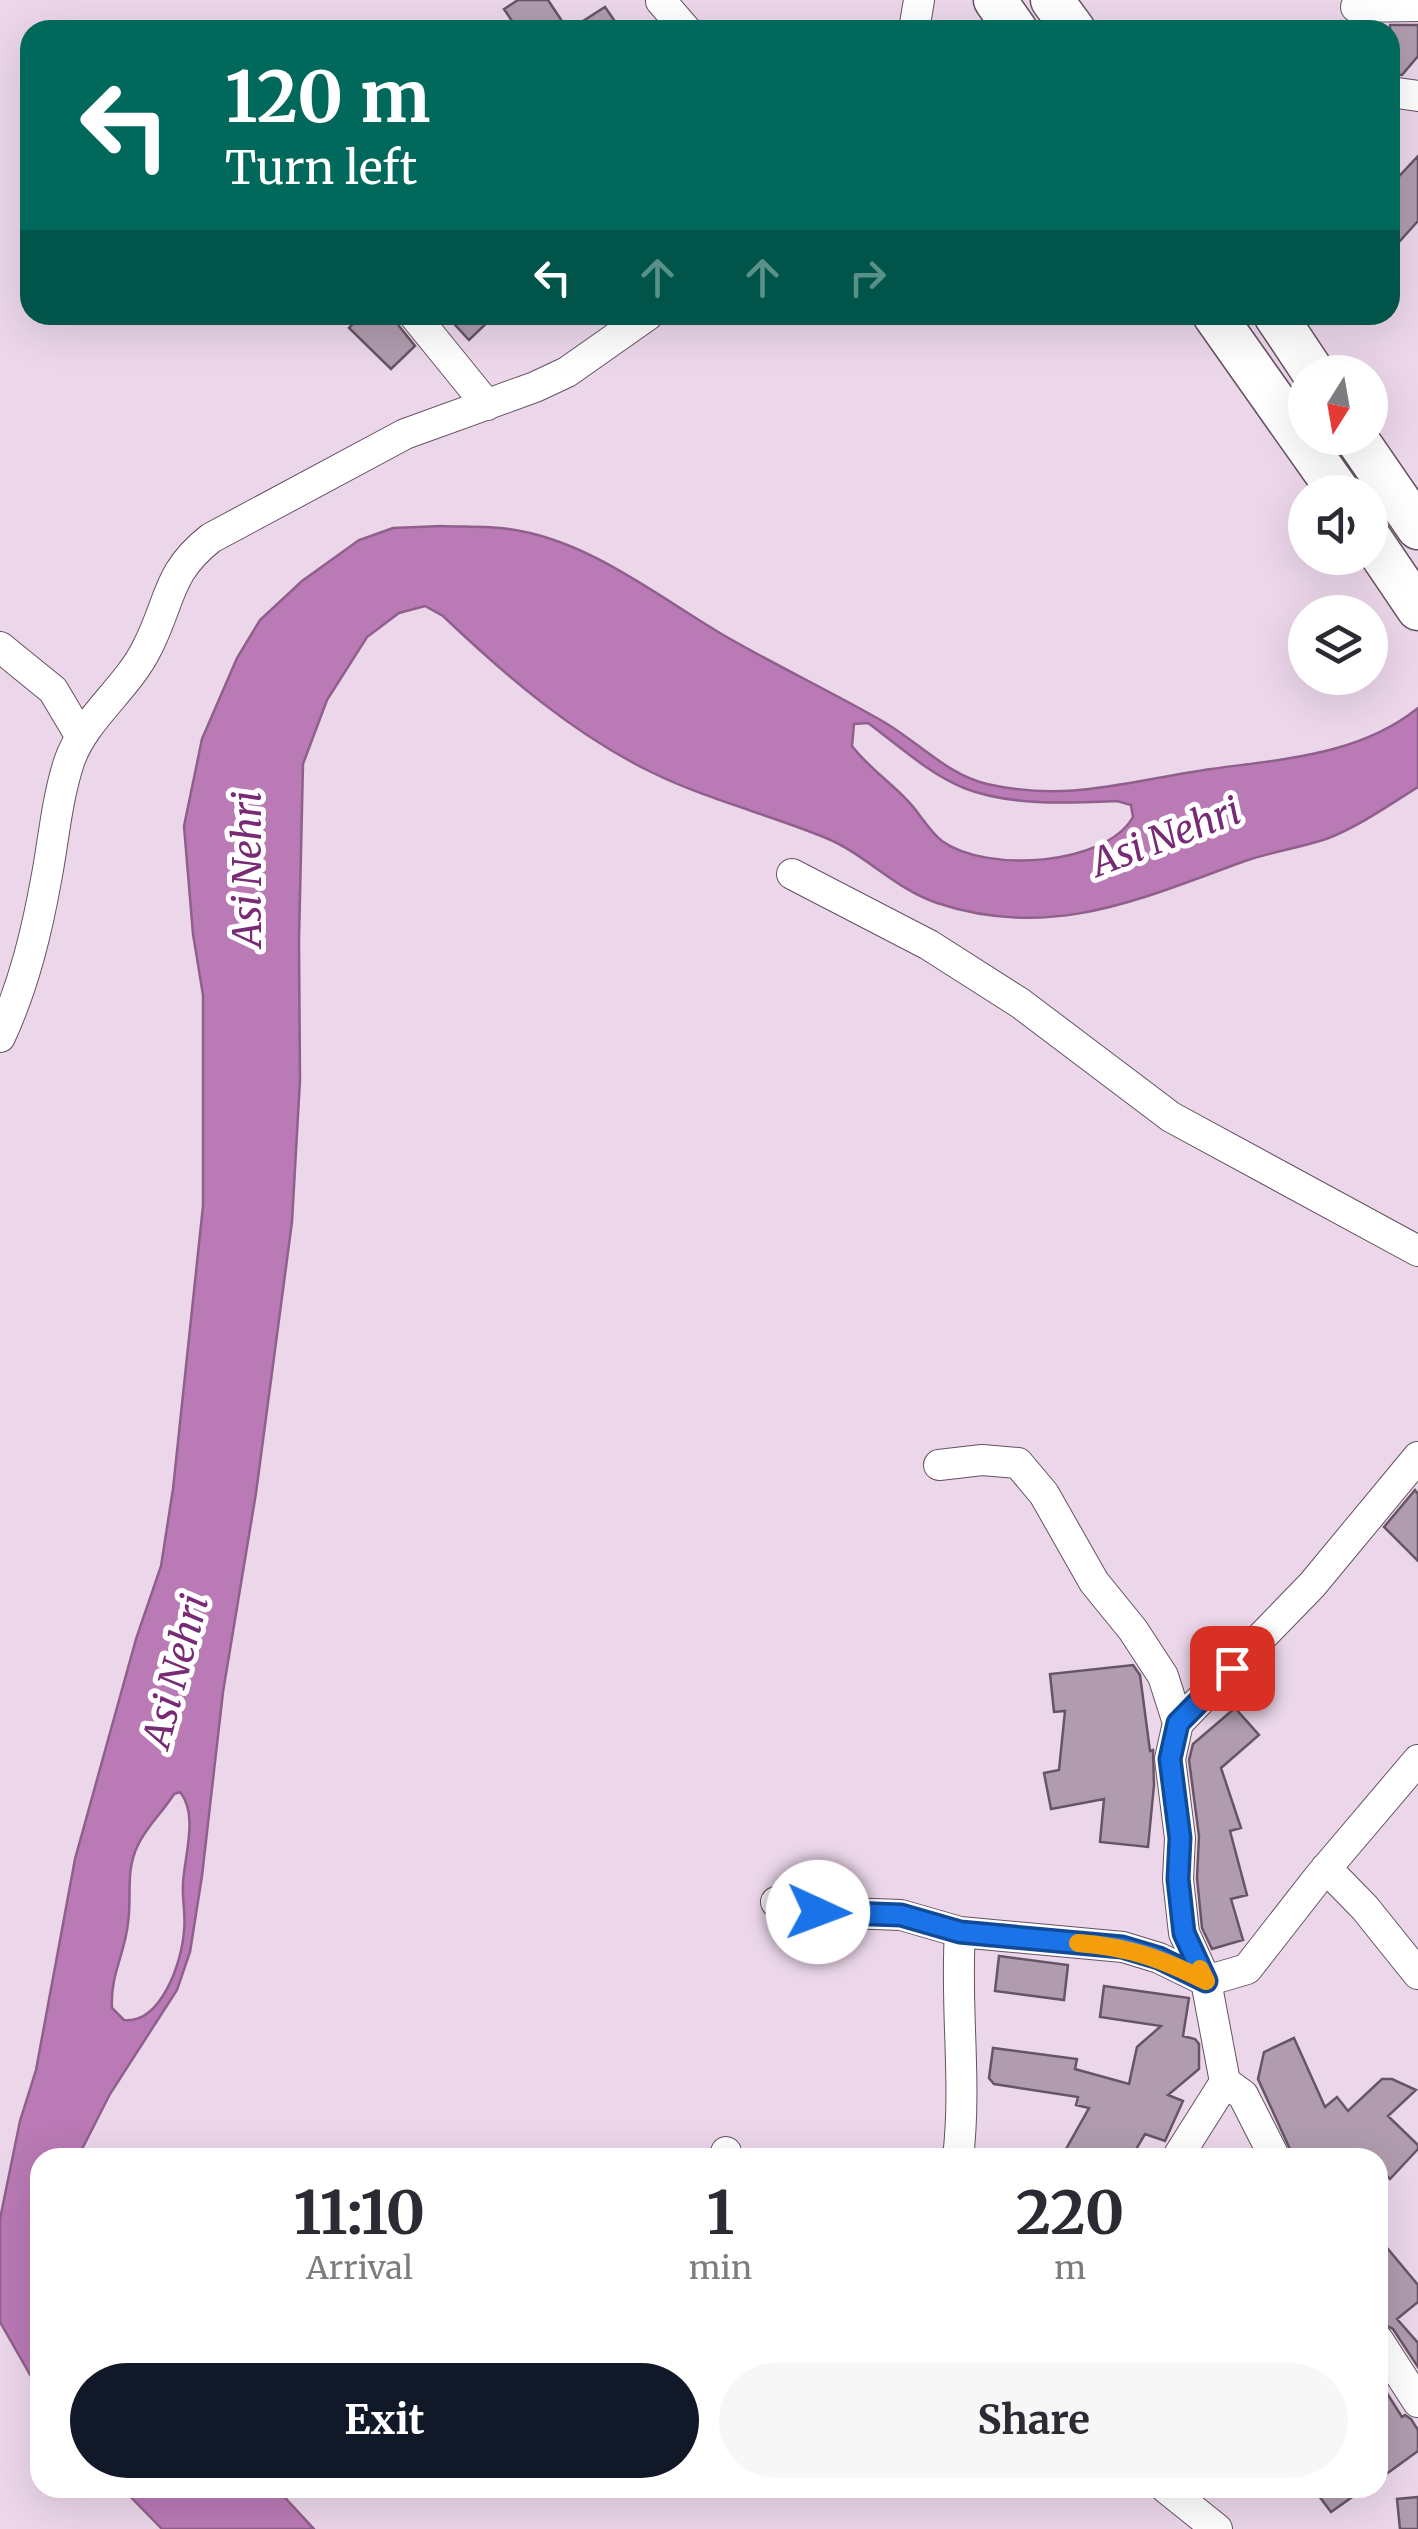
<!DOCTYPE html>
<style>
body{margin:0;font-family:Merriweather,serif;background:#f7f7f7;color:#2b2b33;height:100vh;display:flex;flex-direction:column;font-size:38px;white-space:nowrap}
*{box-sizing:border-box;margin:0}
p{font-size:32px;color:#7c7c81}
.icon{flex:none;width:55px;height:55px;fill:none;stroke:currentColor;stroke-width:2;stroke-linecap:round;stroke-linejoin:round}
.map{position:relative;flex:1;overflow:hidden}
.side{position:absolute;left:30px;top:2148px;width:1358px;height:350px;display:flex;flex-direction:column;background:#fff;border-radius:30px;box-shadow:0 10px 40px #0002}
.side>*{flex:none}
.hud{position:absolute;left:20px;top:20px;width:1380px;height:305px;border-radius:30px;box-shadow:0 10px 40px #0002;background:#00695c;color:#fff;overflow:hidden}
.needle{width:65px;rotate:191deg}
.tools{position:absolute;left:1288px;top:355px;display:grid;gap:20px}
.tools a{display:grid;place-items:center;width:100px;height:100px;border-radius:50%;background:#fff;box-shadow:0 10px 40px #0002;font-size:50px}
.pin{position:absolute;display:grid;place-items:center;width:85px;height:85px;color:#fff;margin:-42px;border-radius:20px;box-shadow:0 5px 15px #0006}
.me{position:absolute;width:110px;margin:-55px;rotate:92deg;stroke-linejoin:round;filter:drop-shadow(0 0 8px #0008)}
.turn{display:flex;align-items:center;gap:35px;height:210px;padding:0 40px;font-size:45px}
.turn .icon{width:130px;height:130px;stroke-width:2.5}
.turn b{display:block;font-size:70px;line-height:85px}
.lanes{display:flex;align-items:center;height:95px;padding:0 40px;background:#0003;justify-content:center;gap:50px;direction:ltr}
.lanes .off{opacity:.35}
.eta{display:flex;justify-content:space-evenly;align-items:center;height:170px;text-align:center}
.eta b{font-size:60px;font-weight:700;line-height:70px}
.button{display:flex;gap:20px;margin-top:auto;padding:20px 40px}
.button a{flex:1;height:115px;border-radius:60px;background:#111827;color:#fff;font-size:40px;font-weight:700;line-height:115px;text-align:center}
.button a+a{background:#f7f7f7;color:#2b2b33}
.map>svg:first-child{display:block}
.water{fill:#ba7ab5;stroke:#8f608c;stroke-width:2.5;fill-rule:evenodd}
.building{fill:#b09cae;stroke:#675565;stroke-width:2.5}
.lines{fill:none;stroke-linecap:round;stroke-linejoin:round}
.minor-casing{stroke:#645262;stroke-width:32}
.highway-casing{stroke:#645262;stroke-width:45}
.minor{stroke:#fff;stroke-width:30}
.highway{stroke:#fff;stroke-width:42}
.route-casing{stroke:#114b97;stroke-width:25}
.route{stroke:#1a73e8;stroke-width:18}
.slow{stroke:#f59e0b;stroke-width:18}
.labels{text-anchor:middle;stroke-width:10;stroke-linejoin:round;paint-order:stroke}
.water-label{font-size:38px;font-style:italic;fill:#782b74;stroke:#fff}
</style>
<div class="map">
<svg width="1418" height="2529" viewBox="0 0 1418 2529">
<rect width="100%" height="100%" fill="#ecd7ea"/>
<path class="water" d="M441,526C464,527 487,526 509,529C589,540 657,596 725,636C777,666 832,692 884,722C918,742 948,775 987,784C1070,803 1132,780 1211,769C1283,759 1360,755 1418,708V787C1389,805 1358,827 1326,839C1299,848 1271,852 1245,861C1140,899 1051,941 937,903C895,889 865,854 826,838C768,814 705,799 649,771C572,733 505,675 443,616L425,606L399,613L367,637L327,700L303,764L299,940L300,1080L292,1222L256,1493L223,1692L202,1876L190,1952L177,1990L110,2094L78,2157L40,2158V2392L0,2322V2219L20,2121L36,2070L75,1859L136,1639L161,1566L173,1489L203,1206V995L193,934L184,826L202,739L237,658L260,620L302,581L359,540L393,528ZM868,723C898,745 929,774 964,788C1009,806 1069,803 1117,801L1131,805L1133,817C1105,866 986,873 942,841C929,831 919,812 907,800C889,781 868,767 852,746L854,724ZM180,1792C199,1815 184,1857 183,1884C182,1900 186,1916 184,1931C182,1962 161,2024 124,2020L112,2008C110,1975 125,1954 128,1923C132,1896 125,1871 138,1845C147,1826 163,1812 174,1794Z
M122,2488H276L314,2529H162Z"/>
<path class="building" d="M518,0H548L568,30H518L504,9Z
M605,7L621,30H569Z
M1390,25H1418V56L1402,75L1390,74Z
M1418,156V221L1390,252V186Z
M361,315H396L399,326L415,346L391,369L349,328Z
M446,315H495L469,340Z
M1415,1490L1418,1494V1561L1384,1527Z
M1133,1665L1140,1675L1150,1751L1153,1750L1154,1785L1148,1847L1100,1842L1104,1799L1051,1809L1044,1773L1059,1770L1065,1711L1054,1712L1050,1674Z
M1235,1708L1259,1735L1221,1768L1241,1828L1230,1831L1247,1895L1231,1899L1243,1940L1212,1949L1202,1928L1197,1878L1199,1836L1189,1760L1193,1744Z
M999,1956L1068,1965L1064,2000L995,1991Z
M1104,1986L1189,1998L1183,2036L1195,2039L1199,2044V2069L1168,2095L1183,2101L1165,2141L1145,2134L1131,2158H1061L1089,2108L1076,2105L1078,2097L994,2084L989,2078L993,2048L1077,2059L1075,2069L1129,2084L1137,2047L1161,2026L1100,2017Z
M1294,2038L1325,2107L1337,2097L1348,2111L1382,2079H1392L1416,2090L1388,2116L1418,2145V2149L1390,2179L1378,2167V2158H1294L1258,2079L1264,2052Z
M1378,2237L1418,2285V2302L1397,2319L1418,2343V2367L1393,2329L1378,2321Z
M1378,2379L1402,2417L1405,2415L1411,2419L1418,2430V2451L1378,2480Z
M1313,2488H1365L1331,2512Z
M1418,2497V2529H1400L1397,2499Z"/>
<g class="lines">
<g class="minor-casing">
<path id="minor" d="M661,1L686,30
M1356,7L1418,6
M914,30L919,0
M1390,92L1418,96
M414,315L487,405
M0,647L53,690L81,737
M792,874L929,945L1020,1003L1171,1117L1418,1251
M0,1037C24,985 37,931 47,875C54,837 57,799 69,762C84,718 127,689 147,648C171,602 166,573 211,538L405,434L535,387L567,372L648,315
M939,1465L982,1460L1018,1463L1044,1494L1094,1582L1133,1630L1163,1676L1178,1723
M1326,1868L1365,1908L1418,1974
M776,1902L818,1912L901,1915L960,1932
M726,2152L727,2158
M958,2158C967,2082 955,2007 960,1932L1123,1947L1159,1958L1206,1981L1247,1969L1318,1878L1418,1760
M1177,2158L1225,2082
M1275,2158L1243,2095L1225,2082L1206,1981L1184,1933L1178,1879L1180,1838L1170,1759L1178,1723L1312,1585L1418,1457
M1378,2340L1418,2402
M1166,2488L1217,2529"/>
</g>
<g class="highway-casing">
<path id="highway" d="M995,0L1016,30
M1052,0L1074,30
M1214,315L1339,492
M1275,315L1313,372
M1356,438L1418,528
M1370,538L1418,609"/>
</g>
<use href="#minor" class="minor"/>
<use href="#highway" class="highway"/>
</g>
<g class="lines">
<g class="route-casing">
<path id="route" d="M818,1912L901,1915L960,1932L1122,1947L1159,1958L1206,1981L1184,1933L1178,1879L1180,1838L1170,1759L1178,1723L1232,1668"/>
</g>
<use href="#route" class="route"/>
<path class="slow" d="M1078,1943C1129,1947 1160,1958 1206,1981L1200,1969"/>
</g>
<g class="labels">
<g class="water-label">
<text transform="translate(1166 837) rotate(-21)" y="13">Asi Nehri</text>
<text transform="translate(248 869) rotate(-90)" y="13">Asi Nehri</text>
<text transform="translate(176 1671) rotate(-75)" y="13">Asi Nehri</text>
</g>
</g>
</svg>
<div class="tools">
<a><svg class="needle" viewBox="-14 -14 28 28"><path d="M0-13l5 13h-10z" fill="#e53935"/><path d="M0 13l5-13h-10z" fill="#7c7c81"/></svg></a>
<a><svg class="icon" aria-label="sound" viewBox="0 0 24 24"><path d="M4 9h4l5-4v14l-5-4H4zM17 9q2 3 0 6"/></svg></a>
<a><svg class="icon" aria-label="layers" viewBox="0 0 24 24"><path d="M12 4l9 5-9 5-9-5zM3 14l9 5 9-5"/></svg></a>
</div>
<div class="pin" style="left:1232px;top:1668px;background:#d93025"><svg class="icon" aria-label="arrive" viewBox="0 0 24 24"><path d="M6 21V4h12l-3 4 3 4H6"/></svg></div>
<svg class="me" style="left:818px;top:1912px" viewBox="-20 -20 40 40"><circle r="19" fill="#fff"/><path d="M0-13L10 11 0 6-10 11z" fill="#1a73e8"/></svg>
<div class="hud">
<div class="turn"><svg class="icon" aria-label="left" viewBox="0 0 24 24"><path d="M17 20v-9H6M10 6l-5 5 5 5"/></svg><div><b>120 m</b>Turn left</div></div>
<div class="lanes"><svg class="icon" aria-label="left" viewBox="0 0 24 24"><path d="M17 20v-9H6M10 6l-5 5 5 5"/></svg><svg class="icon off" aria-label="ahead" viewBox="0 0 24 24"><path d="M12 20V5M6 11l6-6 6 6"/></svg><svg class="icon off" aria-label="ahead" viewBox="0 0 24 24"><path d="M12 20V5M6 11l6-6 6 6"/></svg><svg class="icon off" aria-label="right" viewBox="0 0 24 24"><path d="M7 20v-9h11M14 6l5 5-5 5"/></svg></div>
</div>
<section class="side">
<div class="eta">
<div><b>11:10</b><p>Arrival</p></div>
<div><b>1</b><p>min</p></div>
<div><b>220</b><p>m</p></div>
</div>
<div class="button"><a>Exit</a><a>Share</a></div>
</section>
</div>
